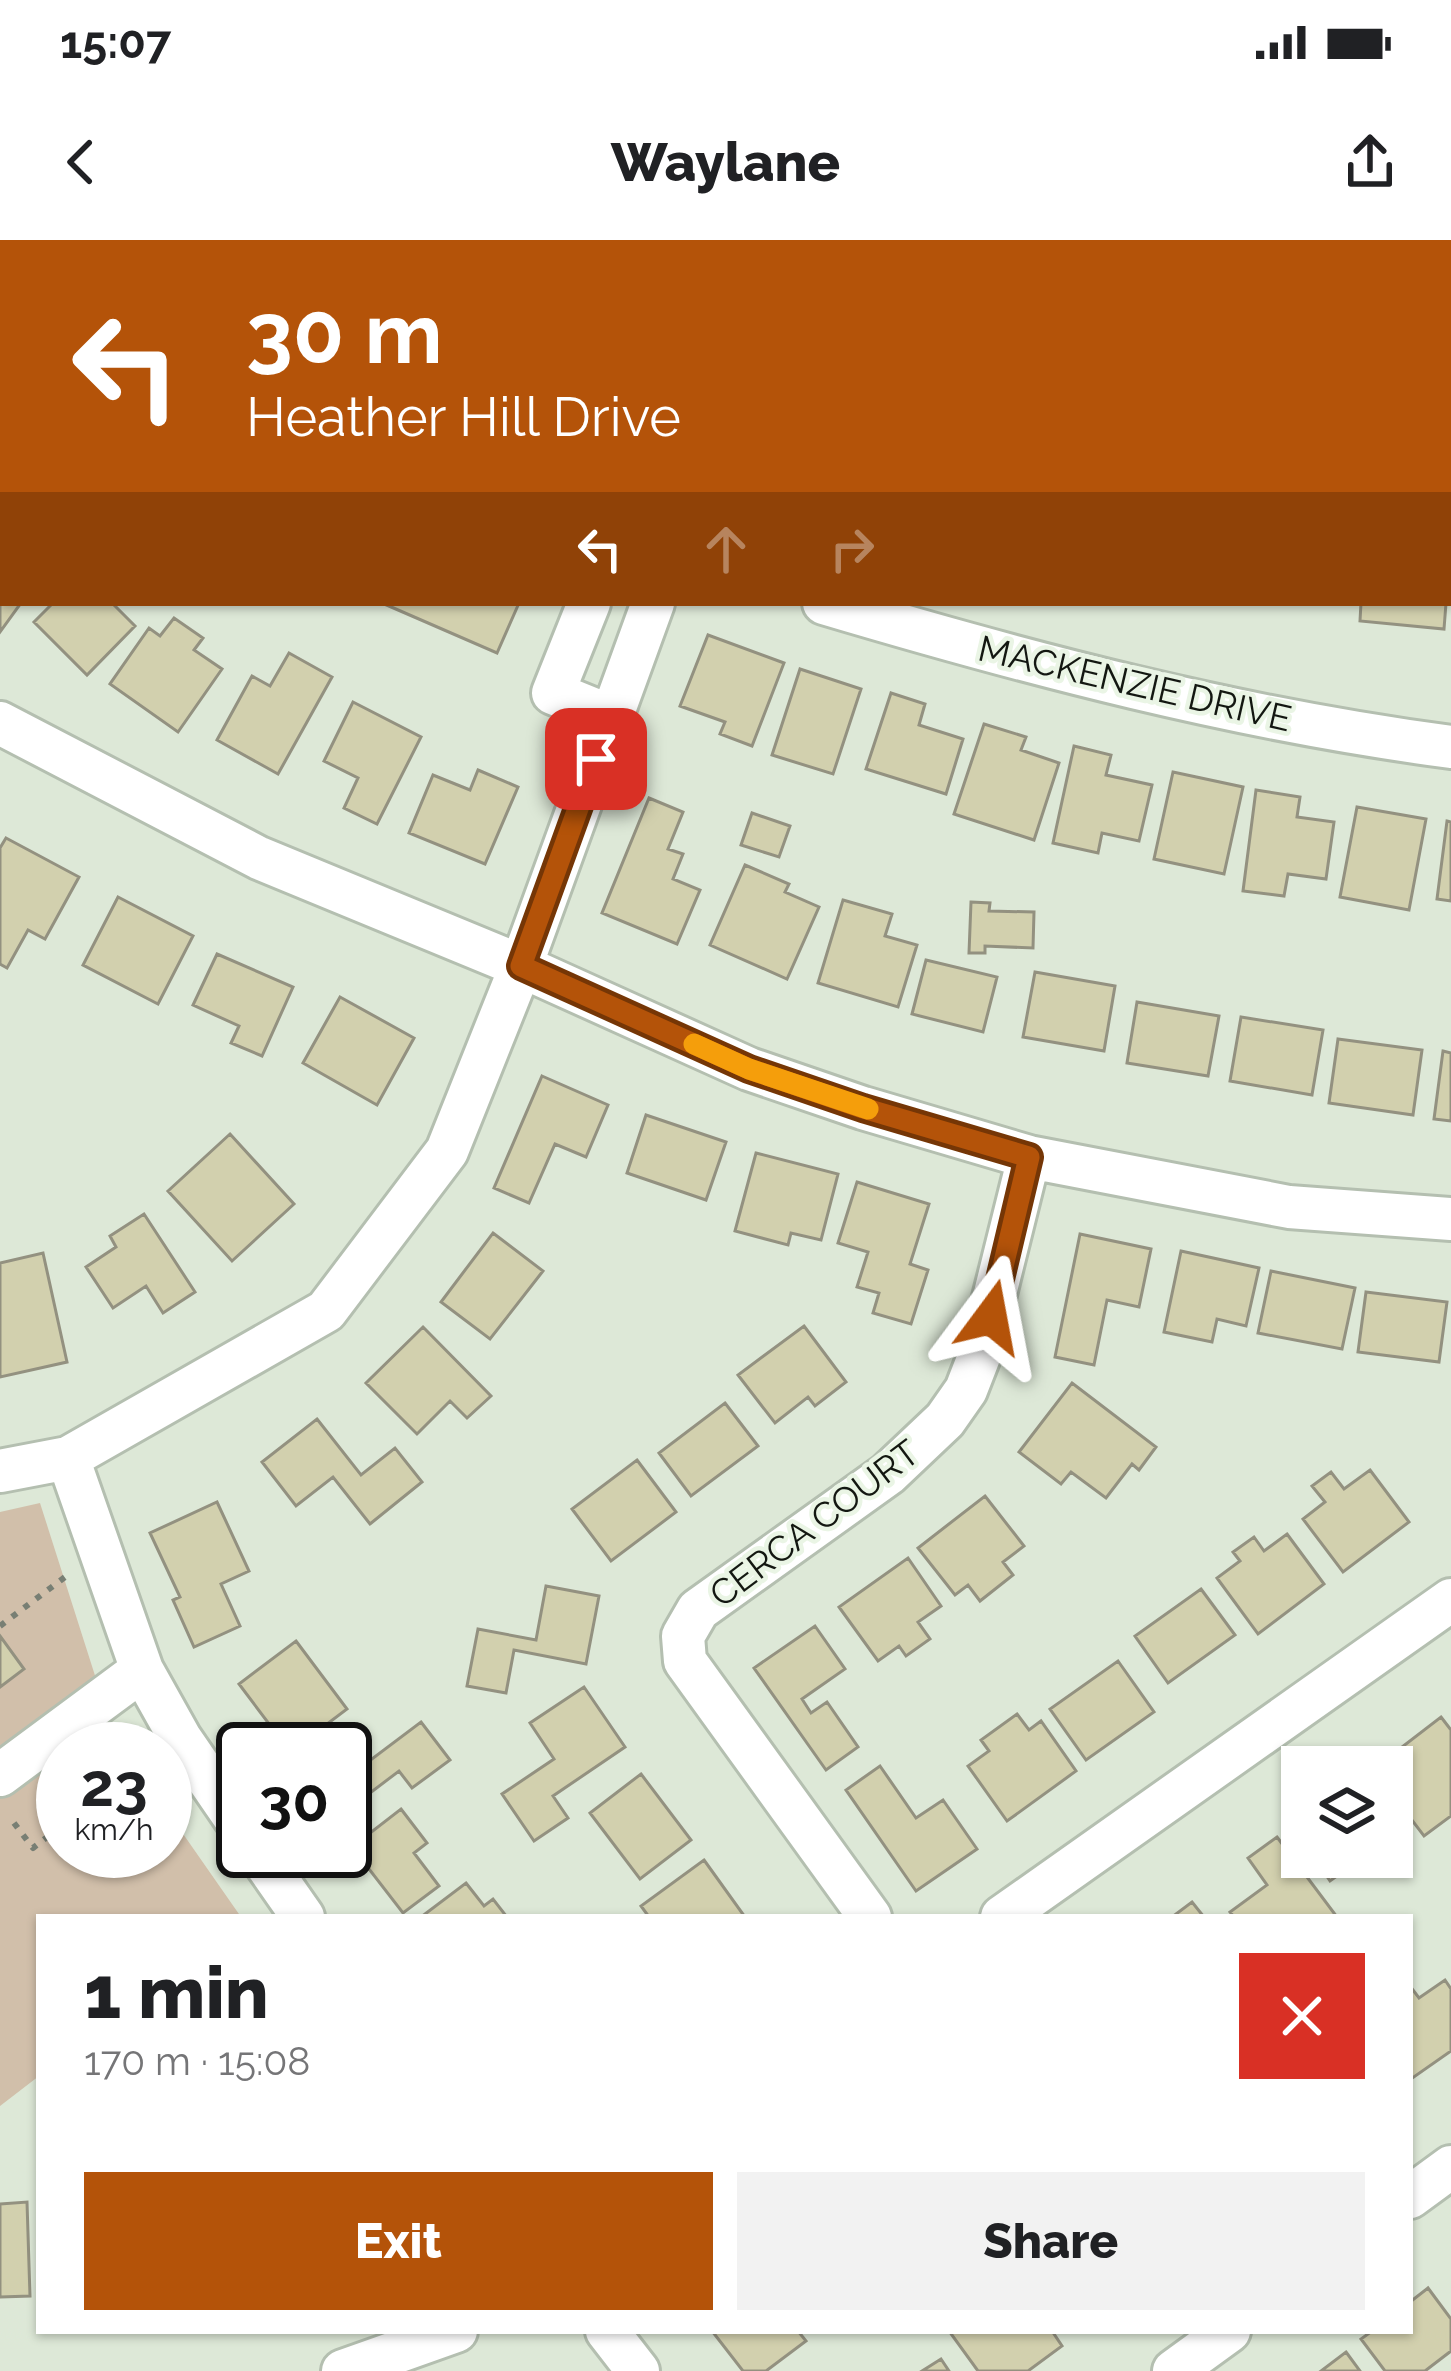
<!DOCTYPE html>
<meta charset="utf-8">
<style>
body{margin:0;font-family:Raleway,sans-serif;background:#f2f2f2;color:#202124;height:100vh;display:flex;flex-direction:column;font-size:45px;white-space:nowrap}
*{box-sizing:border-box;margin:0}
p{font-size:39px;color:#757577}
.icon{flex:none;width:66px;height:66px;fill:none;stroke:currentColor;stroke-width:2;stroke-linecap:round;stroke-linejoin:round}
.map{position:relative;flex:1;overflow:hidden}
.details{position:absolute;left:36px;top:1674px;width:1377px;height:420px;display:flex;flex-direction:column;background:#fff;border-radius:0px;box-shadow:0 3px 9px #0004}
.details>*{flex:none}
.guide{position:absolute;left:0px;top:0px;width:1452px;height:366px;box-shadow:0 3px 9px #0004;background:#b45309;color:#fff;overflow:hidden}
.fabs{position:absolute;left:1281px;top:1506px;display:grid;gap:24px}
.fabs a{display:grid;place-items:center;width:132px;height:132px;border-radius:0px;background:#fff;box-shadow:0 3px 9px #0004;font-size:60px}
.speed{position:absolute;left:36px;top:1482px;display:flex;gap:24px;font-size:60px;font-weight:700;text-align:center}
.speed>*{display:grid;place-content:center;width:156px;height:156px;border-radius:50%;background:#fff;box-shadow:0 3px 9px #0004;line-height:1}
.speed small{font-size:30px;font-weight:400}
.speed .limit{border:6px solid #111;border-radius:18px;background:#fff;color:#111}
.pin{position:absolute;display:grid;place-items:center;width:102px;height:102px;color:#fff;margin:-51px;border-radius:24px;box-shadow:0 6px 18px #0006}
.me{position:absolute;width:132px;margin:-66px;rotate:13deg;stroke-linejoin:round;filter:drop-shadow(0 0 9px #0008)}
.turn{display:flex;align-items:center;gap:42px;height:252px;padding:0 48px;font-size:54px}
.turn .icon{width:156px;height:156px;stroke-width:2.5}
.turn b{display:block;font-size:84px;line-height:102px}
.lanes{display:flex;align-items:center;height:114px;padding:0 48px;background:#0003;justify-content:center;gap:60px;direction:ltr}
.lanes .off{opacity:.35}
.round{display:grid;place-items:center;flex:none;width:126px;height:126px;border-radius:0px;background:#f2f2f2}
.overview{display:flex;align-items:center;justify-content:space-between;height:204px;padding:0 48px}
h1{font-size:72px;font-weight:800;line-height:90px}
.button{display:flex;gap:24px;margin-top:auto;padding:24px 48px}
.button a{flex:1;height:138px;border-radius:0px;background:#b45309;color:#fff;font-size:48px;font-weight:800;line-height:138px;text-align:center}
.button a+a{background:#f2f2f2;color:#202124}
.status{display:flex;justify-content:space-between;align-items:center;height:84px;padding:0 60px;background:#fff;direction:ltr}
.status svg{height:33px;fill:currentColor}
header{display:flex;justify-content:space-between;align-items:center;height:156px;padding:0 48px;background:#fff;font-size:54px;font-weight:800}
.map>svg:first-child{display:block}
.green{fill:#d1bfaa}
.building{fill:#d2d0ae;stroke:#939180;stroke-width:3}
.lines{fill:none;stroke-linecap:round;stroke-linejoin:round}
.minor-casing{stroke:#b4bfb0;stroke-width:48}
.major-casing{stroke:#fff;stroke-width:57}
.path{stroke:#787f74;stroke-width:6;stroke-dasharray:6 9;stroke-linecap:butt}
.minor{stroke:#fff;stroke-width:42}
.major{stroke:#a1d7c4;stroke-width:51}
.route-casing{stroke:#753606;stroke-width:30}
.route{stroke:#b45309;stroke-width:21}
.slow{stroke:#f59e0b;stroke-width:21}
.labels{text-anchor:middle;stroke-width:9;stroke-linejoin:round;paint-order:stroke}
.street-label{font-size:36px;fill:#131711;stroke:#eaf5e5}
</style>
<div class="status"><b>15:07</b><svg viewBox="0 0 49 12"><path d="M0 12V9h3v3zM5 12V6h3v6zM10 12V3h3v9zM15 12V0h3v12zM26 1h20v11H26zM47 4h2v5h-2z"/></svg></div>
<header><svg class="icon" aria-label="back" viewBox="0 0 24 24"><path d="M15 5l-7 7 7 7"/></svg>Waylane<svg class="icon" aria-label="share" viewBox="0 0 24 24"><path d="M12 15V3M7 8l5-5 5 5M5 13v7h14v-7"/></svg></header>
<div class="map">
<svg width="1451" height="2131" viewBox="0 0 1451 2131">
<rect width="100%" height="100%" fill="#dde8d7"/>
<path class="green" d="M40,1263L113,1492L124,1509H63V1611H165V1568L241,1677H39V1836L0,1866V1272Z"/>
<path class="building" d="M228,0H353L358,3H226Z
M0,303L3,363H21L0,392Z
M53,363H112L135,386L87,435L34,382Z
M382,363H519L497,413Z
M1361,363H1446L1444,389L1360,381Z
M174,378L203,398L194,410L222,429L178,492L110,444L149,388L160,396Z
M708,395L784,423L752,506L720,494L725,482L680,466Z
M289,413L332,437L278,534L217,500L252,436L270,446Z
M800,429L861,449L833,534L772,515Z
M891,453L925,464L919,485L963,499L946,554L866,529Z
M353,462L421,497L377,584L344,568L358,538L324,521Z
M984,484L1026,497L1021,510L1059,523L1034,600L954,574Z
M1074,506L1111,515L1106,535L1152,545L1139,601L1102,593L1098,613L1053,603Z
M478,530L518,547L485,624L409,593L433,535L470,550Z
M1173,532L1243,547L1224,634L1154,619Z
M1256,550L1300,557L1297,577L1334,582L1326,639L1288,634L1284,656L1243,651Z
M649,558L683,572L668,609L683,614L673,639L700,650L677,704L602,673Z
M1357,567L1426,579L1409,670L1340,657Z
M752,573L790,586L779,617L741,605Z
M1447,581L1451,582V661L1437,659Z
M6,598L79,637L45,699L28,690L7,728L0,724V608Z
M745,625L789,644L785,652L819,667L787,739L710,705Z
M118,657L193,696L158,764L83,725Z
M843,660L892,674L885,696L917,705L898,767L818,743Z
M971,662L990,663L989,671L1034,672L1033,708L985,706V713H969Z
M217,714L293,747L262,816L231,803L239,786L193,765Z
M926,720L997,737L983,792L912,774Z
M1035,732L1115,746L1104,811L1023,797Z
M340,757L414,798L377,865L303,823Z
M1137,762L1219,776L1208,836L1127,823Z
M1241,777L1323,790L1312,855L1230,841Z
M1338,799L1422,810L1413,875L1329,863Z
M1443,811L1451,813V881L1434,879Z
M542,836L608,865L586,917L555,904L529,963L494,948Z
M646,875L726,902L706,960L627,933Z
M230,894L294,964L232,1021L168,951Z
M756,913L838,934L821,1000L791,993L788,1005L735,991Z
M857,942L929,964L910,1024L928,1030L911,1084L873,1073L879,1053L857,1047L868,1012L838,1003Z
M144,974L195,1052L163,1073L146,1046L113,1068L86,1027L116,1007L110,996Z
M493,993L543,1031L490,1099L441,1062Z
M1080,994L1151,1009L1139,1067L1107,1060L1094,1125L1055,1117Z
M1181,1011L1259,1028L1246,1086L1217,1079L1212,1102L1164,1092Z
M43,1013L67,1122L0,1137V1023Z
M1271,1031L1355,1048L1342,1109L1258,1093Z
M1366,1052L1447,1062L1439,1122L1358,1112Z
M804,1086L846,1142L815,1166L808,1157L775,1183L738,1135Z
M423,1087L491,1156L467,1178L450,1161L417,1194L366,1143Z
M1072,1143L1156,1207L1139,1230L1132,1224L1106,1258L1071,1232L1061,1244L1019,1212Z
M725,1163L758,1206L691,1256L659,1213Z
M317,1179L361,1235L395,1208L422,1242L370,1284L333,1237L296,1266L262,1222Z
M637,1220L676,1272L611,1321L572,1269Z
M1370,1230L1409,1282L1343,1332L1303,1279L1325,1262L1312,1246L1331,1232L1344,1249Z
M985,1256L1024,1306L1003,1322L1013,1335L980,1361L968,1345L955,1355L918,1308Z
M217,1262L249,1331L221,1344L240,1386L194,1407L173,1360L180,1357L150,1293Z
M1287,1294L1324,1344L1258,1394L1217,1338L1240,1321L1233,1312L1254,1297L1264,1311Z
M908,1318L941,1366L918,1382L930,1399L906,1416L899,1406L878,1421L839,1367Z
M546,1346L599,1356L586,1424L514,1410L506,1453L467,1446L478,1389L536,1400Z
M1201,1349L1235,1395L1168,1443L1135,1396Z
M815,1386L845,1429L802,1459L811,1473L827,1462L858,1507L826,1530L754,1428Z
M0,1396L24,1429L0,1447Z
M296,1401L347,1469L294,1509H288L239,1444Z
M1118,1421L1154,1472L1086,1520L1050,1469Z
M584,1447L625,1507L553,1556L568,1578L534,1601L502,1554L554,1519L530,1483Z
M1017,1474L1029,1490L1041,1481L1076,1531L1007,1581L968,1526L989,1511L981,1500Z
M1441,1477L1451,1490V1576L1424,1596L1392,1554V1527H1376Z
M421,1482L450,1520L412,1548L399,1531L345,1572V1509H314L341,1488L368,1522Z
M880,1526L916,1578L943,1560L977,1609L916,1651L846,1550Z
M641,1534L691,1600L640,1639L590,1573Z
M401,1569L427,1603L414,1613L439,1646L403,1673L352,1607Z
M1277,1597L1337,1677H1234L1230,1672L1267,1645L1248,1618Z
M1314,1617H1364L1330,1641Z
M704,1620L745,1677H649L641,1666Z
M466,1643L484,1666L493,1659L507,1677H421Z
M1192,1662L1204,1677H1172Z
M1445,1740L1451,1749V1811L1411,1839L1410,1746L1419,1758Z
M27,1962L30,2056L0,2057V1964Z
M1428,2048L1451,2079V2111L1425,2131H1385L1361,2099L1372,2091H1410V2062Z
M712,2091H798L806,2101L766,2131H743Z
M949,2091H1052L1062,2106L1028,2131H978Z
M1346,2112L1360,2131H1321Z
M941,2119L949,2131H922Z"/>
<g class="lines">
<g class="minor-casing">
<path id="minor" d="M482,0L487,3
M530,3L531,0
M673,3L674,0
M793,3L795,0
M589,363L553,453L612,477
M824,363C1029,424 1238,479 1451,507
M0,483L259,618L521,726L749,829L863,868L1029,917L1289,967L1451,979
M68,1218L142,1430L180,1498L243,1590
M0,1231L68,1218L326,1071L447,911L521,726L653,363
M0,1535L142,1430
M257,1611L303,1677
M870,1677L685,1421L683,1396L698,1370L888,1234L945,1180L966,1150L980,1114L1029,917
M1002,1677L1451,1360
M1410,1957L1451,1927
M607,2091L638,2131
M343,2131L456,2091
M1174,2131L1229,2091"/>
</g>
<g class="major-casing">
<path id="major" d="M718,0L726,3
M1020,0L1030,3
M1449,99H1451
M1449,205H1451"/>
</g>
<path class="path" d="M0,1386L69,1334
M14,1583L33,1608L63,1585"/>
<use href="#minor" class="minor"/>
<use href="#major" class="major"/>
</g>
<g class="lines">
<g class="route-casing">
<path id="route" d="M596,519L521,726L749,829L863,868L1029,917L991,1077"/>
</g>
<use href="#route" class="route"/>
<path class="slow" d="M694,804L749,829L868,869"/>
</g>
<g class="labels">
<g class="street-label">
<text transform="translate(1135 443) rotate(13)" y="13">MACKENZIE DRIVE</text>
<text transform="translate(814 1283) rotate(-37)" y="13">CERCA COURT</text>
</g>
</g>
</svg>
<div class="fabs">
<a><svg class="icon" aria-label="layers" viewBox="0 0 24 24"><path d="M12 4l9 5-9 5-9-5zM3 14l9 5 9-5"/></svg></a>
</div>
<div class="speed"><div>23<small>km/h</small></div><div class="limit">30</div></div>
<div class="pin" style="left:596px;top:519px;background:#d93025"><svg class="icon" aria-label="arrive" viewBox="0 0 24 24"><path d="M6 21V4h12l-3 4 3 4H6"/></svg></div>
<svg class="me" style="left:991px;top:1077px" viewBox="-20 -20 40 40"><path d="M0-17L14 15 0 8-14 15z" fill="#b45309" stroke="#fff" stroke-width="4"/></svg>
<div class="guide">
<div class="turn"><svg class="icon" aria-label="left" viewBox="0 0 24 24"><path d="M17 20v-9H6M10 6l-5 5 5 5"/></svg><div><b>30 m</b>Heather Hill Drive</div></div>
<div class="lanes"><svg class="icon" aria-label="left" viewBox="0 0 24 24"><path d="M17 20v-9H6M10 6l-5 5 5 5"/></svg><svg class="icon off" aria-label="ahead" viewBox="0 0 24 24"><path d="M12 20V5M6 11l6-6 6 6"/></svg><svg class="icon off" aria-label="right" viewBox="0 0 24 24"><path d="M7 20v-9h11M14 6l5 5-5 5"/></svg></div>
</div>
<section class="details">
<div class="overview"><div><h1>1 min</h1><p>170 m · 15:08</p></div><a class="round" style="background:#d93025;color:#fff"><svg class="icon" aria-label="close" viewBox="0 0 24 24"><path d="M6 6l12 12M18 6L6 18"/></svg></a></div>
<div class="button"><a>Exit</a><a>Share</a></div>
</section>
</div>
